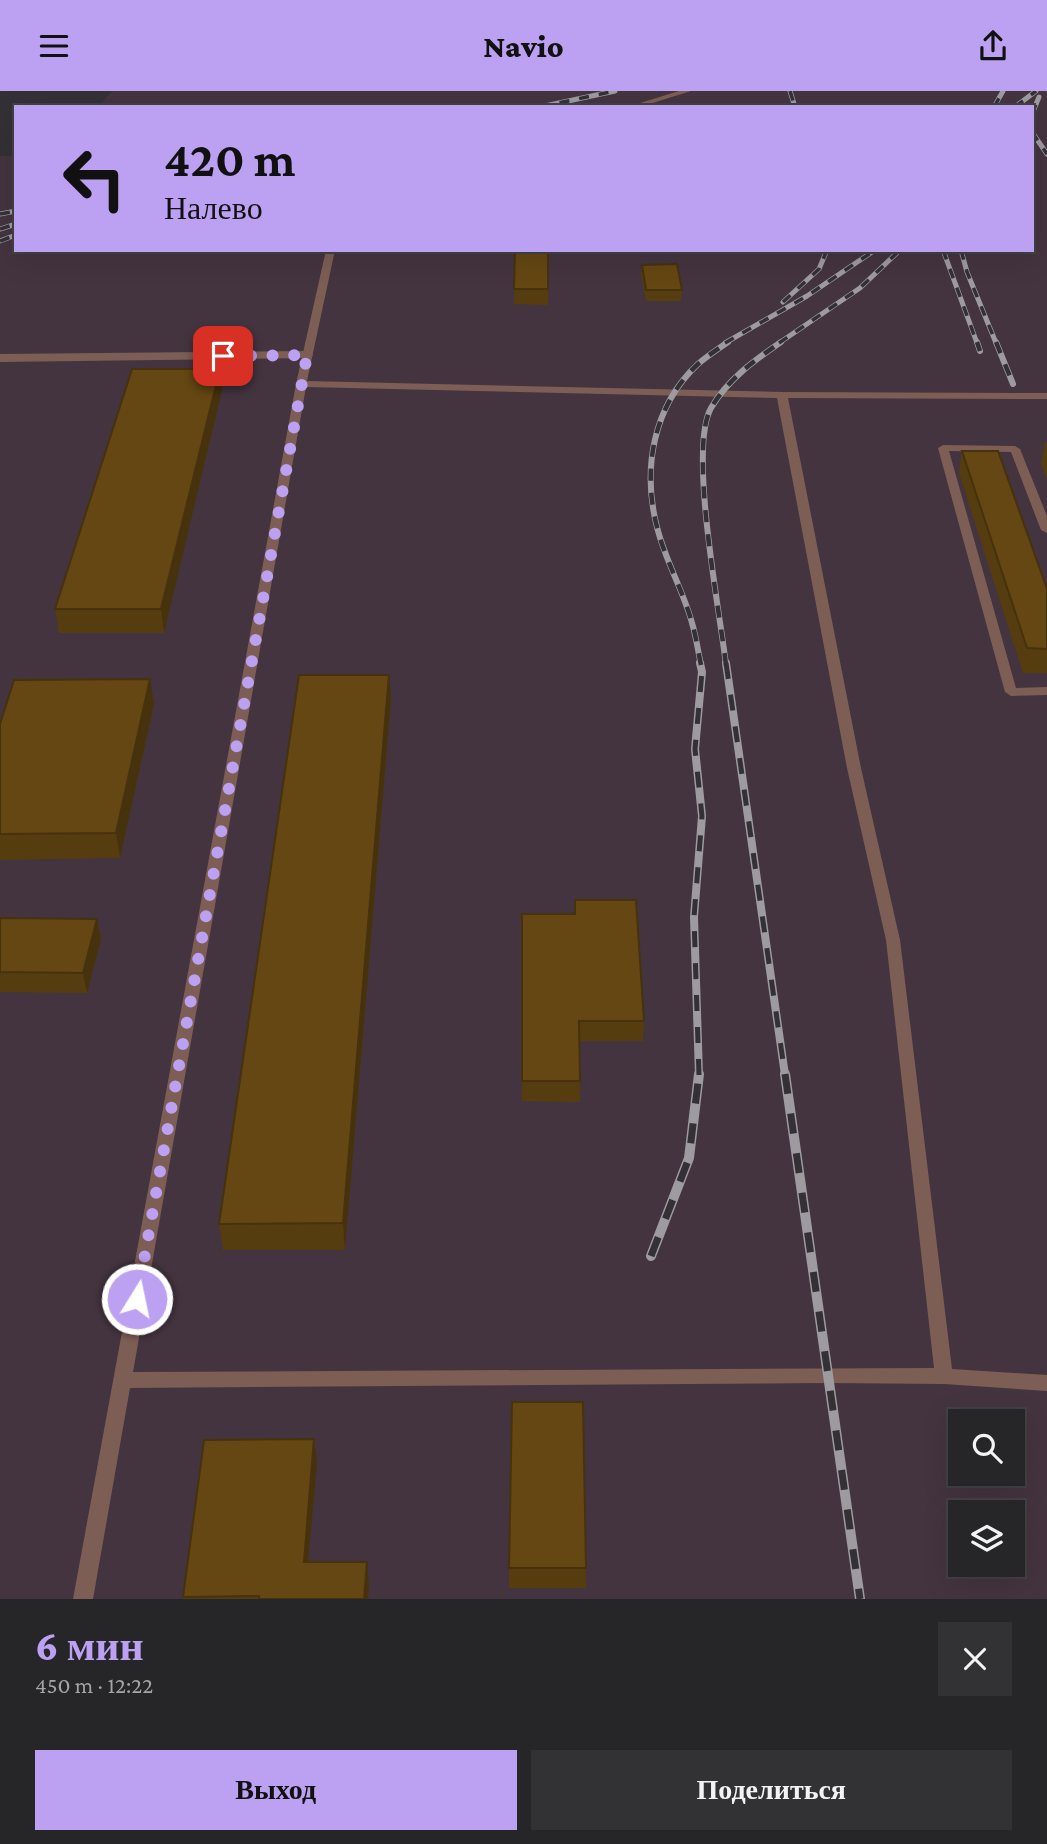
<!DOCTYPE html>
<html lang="ru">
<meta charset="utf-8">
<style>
body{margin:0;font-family:"Crimson Pro",serif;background:#323134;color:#f1f3f6;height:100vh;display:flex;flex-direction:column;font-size:26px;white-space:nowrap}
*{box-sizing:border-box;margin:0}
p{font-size:23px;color:#a4a5a8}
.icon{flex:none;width:38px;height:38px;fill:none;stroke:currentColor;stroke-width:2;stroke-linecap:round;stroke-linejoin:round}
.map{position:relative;height:1508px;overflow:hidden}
.panel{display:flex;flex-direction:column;background:#262528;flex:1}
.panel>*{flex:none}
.guide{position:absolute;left:14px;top:14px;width:1020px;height:147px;border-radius:0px;box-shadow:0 7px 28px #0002,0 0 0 2px #424245;background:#bca0f2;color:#111;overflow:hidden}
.tools{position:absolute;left:948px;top:1318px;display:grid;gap:14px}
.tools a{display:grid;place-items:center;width:77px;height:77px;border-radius:0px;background:#262528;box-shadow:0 7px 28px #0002,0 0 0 2px #424245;font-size:35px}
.pin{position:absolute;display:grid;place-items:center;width:60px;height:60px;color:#fff;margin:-30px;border-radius:14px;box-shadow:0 4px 10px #0006}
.me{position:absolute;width:77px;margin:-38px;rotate:10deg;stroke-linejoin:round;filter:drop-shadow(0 0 5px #0008)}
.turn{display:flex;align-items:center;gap:24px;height:147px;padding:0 35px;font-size:32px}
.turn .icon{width:91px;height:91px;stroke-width:2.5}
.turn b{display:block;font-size:49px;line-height:60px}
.round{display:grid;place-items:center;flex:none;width:74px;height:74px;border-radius:0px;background:#323134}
.summary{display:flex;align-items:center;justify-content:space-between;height:119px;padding:0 35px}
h1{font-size:42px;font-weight:800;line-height:52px;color:#bca0f2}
.button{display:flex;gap:14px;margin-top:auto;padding:14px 35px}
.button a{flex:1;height:80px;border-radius:0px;background:#bca0f2;color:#111;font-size:28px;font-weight:800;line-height:80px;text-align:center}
.button a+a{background:#323134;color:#f1f3f6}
header{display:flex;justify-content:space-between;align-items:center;height:91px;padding:0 35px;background:#bca0f2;color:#111;font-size:32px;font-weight:800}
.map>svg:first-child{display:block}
.industrial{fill:#44343f;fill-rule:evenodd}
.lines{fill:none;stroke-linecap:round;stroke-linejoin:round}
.service{fill:#7d5e54;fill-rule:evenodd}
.minor{fill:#7d5e54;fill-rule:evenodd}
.rail-far3-casing{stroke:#9d9b9f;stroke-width:5}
.rail-far2-casing{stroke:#9d9b9f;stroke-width:6}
.rail-far1-casing{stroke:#9d9b9f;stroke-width:8}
.rail-casing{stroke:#9d9b9f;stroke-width:10}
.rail-far3{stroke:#333136;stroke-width:3.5;stroke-dasharray:10;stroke-linecap:butt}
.rail-far2{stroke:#333136;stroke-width:4.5;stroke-dasharray:12;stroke-linecap:butt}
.rail-far1{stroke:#333136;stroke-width:5;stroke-dasharray:16;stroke-linecap:butt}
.rail{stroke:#333136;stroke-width:7;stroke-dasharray:20;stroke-linecap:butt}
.wall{fill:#563d10}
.shaded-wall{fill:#46320d}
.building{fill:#644713;stroke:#46320d;stroke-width:2}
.route{stroke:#bca0f2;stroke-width:12;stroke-dasharray:0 21.6}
</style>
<header><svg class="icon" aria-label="menu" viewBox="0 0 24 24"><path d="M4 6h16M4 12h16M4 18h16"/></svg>Navio<svg class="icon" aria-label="share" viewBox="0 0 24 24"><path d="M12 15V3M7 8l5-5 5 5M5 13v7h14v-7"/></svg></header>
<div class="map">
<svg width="1047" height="1508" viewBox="0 0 1047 1508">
<rect width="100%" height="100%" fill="#333136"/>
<path class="industrial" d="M112,0H1047V1508H0V65H16V159H1032V16H98ZM961,1330H1013V1382H961ZM961,1421H1013V1474H961Z"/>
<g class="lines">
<path class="service" d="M679,0H691L640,16H627Z
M326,159H335L307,290L782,301L1047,302V308L788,307L861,677L900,849L952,1278L1047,1284V1300L944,1293L828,1292L130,1297L93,1508H73L296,293ZM306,296L777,307L847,677L886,849L934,1277L133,1281Z
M943,354L1015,355L1020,358L1047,425V442L1041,439L1011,361L949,360L1016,597L1047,596V604L1011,605L1005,601L938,357Z"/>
<path class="minor" d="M307,260L313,264L311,267L0,271V263Z"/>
<g class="rail-far3-casing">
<path id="rail-far3" d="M790,0L795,16
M540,16L615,0
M994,16L1003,0
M1015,16L1036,0
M1032,23L1039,6
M1032,41L1047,63
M0,123L16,120
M0,138L16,133
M0,150L16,144
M943,159L977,252
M961,159L967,181L996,252
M783,211L819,178L827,159
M725,252L807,205L875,159
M779,252L860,197L900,159"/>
</g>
<g class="rail-far2-casing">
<path id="rail-far2" d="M977,251L980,260
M996,251L1013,293
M701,574C698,560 696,545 692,532C683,499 665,469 657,436C642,378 653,315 698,273C707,265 718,258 728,251
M726,574C720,521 688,358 711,317C728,288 755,269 781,251"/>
</g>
<g class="rail-far1-casing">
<path id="rail-far1" d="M726,572L785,984
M699,984L694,826L702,725L695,658L702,581L700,572"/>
</g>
<g class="rail-casing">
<path id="rail" d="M785,983L860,1508
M651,1165L689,1067L699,983"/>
</g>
<use href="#rail-far3" class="rail-far3"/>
<use href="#rail-far2" class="rail-far2"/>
<use href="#rail-far1" class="rail-far1"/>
<use href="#rail" class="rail"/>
</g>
<path class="wall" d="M515,159H548V214L514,213Z
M642,174L682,199L681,210H646L641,184Z
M222,299L164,542H59L55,518Z
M1045,351H1047V388L1041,373Z
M962,360L1047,498V582H1023L959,382Z
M391,608L345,1159H223L219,1133Z
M154,613L120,767L0,769V633Z
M575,809L644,930L643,950H579L580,1011L522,1010V823H575Z
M0,827L101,848L87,902L0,901Z
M317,1372L308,1471H367L369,1495L368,1508H183V1506Z
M509,1477H586V1497H509Z"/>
<path class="shaded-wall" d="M220,278L222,299L164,542L161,518Z
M389,584L391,608L345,1159L343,1132Z
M150,588L154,613L120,767L116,742Z
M97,828L101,848L87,902L83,882Z
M314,1348L317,1372L306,1495L304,1471Z
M367,1471L369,1495L368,1508H364Z"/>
<path class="building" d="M515,159H548V198H514Z
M677,173L682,199H646L642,174Z
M132,278H220L161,518H55Z
M962,360H998L1047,498V558L1027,557Z
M299,584H389L343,1132L219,1133Z
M150,588L116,742L0,743V633L14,589Z
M575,809H636L644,930H579L580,990H522V823H575Z
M0,827L97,828L83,882L0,881Z
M512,1311H583L586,1477H509Z
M314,1348L304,1471H367L364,1508H259V1505L183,1506L204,1349Z"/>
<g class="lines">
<path class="route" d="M137,1208L307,264L223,265"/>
</g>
</svg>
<div class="tools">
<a><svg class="icon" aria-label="search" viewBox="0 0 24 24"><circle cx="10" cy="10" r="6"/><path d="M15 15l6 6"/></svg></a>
<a><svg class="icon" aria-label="layers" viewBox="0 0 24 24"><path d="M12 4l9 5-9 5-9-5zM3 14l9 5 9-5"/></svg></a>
</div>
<div class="pin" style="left:223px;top:265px;background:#d93025"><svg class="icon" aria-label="arrive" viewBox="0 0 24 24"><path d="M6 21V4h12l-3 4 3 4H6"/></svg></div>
<svg class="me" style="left:137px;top:1208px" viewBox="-20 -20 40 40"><circle r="17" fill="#bca0f2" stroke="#fff" stroke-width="3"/><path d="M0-11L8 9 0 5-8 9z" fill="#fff"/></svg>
<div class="guide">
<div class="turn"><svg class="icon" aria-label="left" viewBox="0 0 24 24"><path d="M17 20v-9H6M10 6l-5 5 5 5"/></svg><div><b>420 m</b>Налево</div></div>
</div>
</div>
<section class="panel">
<div class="summary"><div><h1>6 мин</h1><p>450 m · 12:22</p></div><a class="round"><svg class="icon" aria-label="close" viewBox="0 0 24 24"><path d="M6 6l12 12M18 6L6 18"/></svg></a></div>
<div class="button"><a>Выход</a><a>Поделиться</a></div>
</section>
